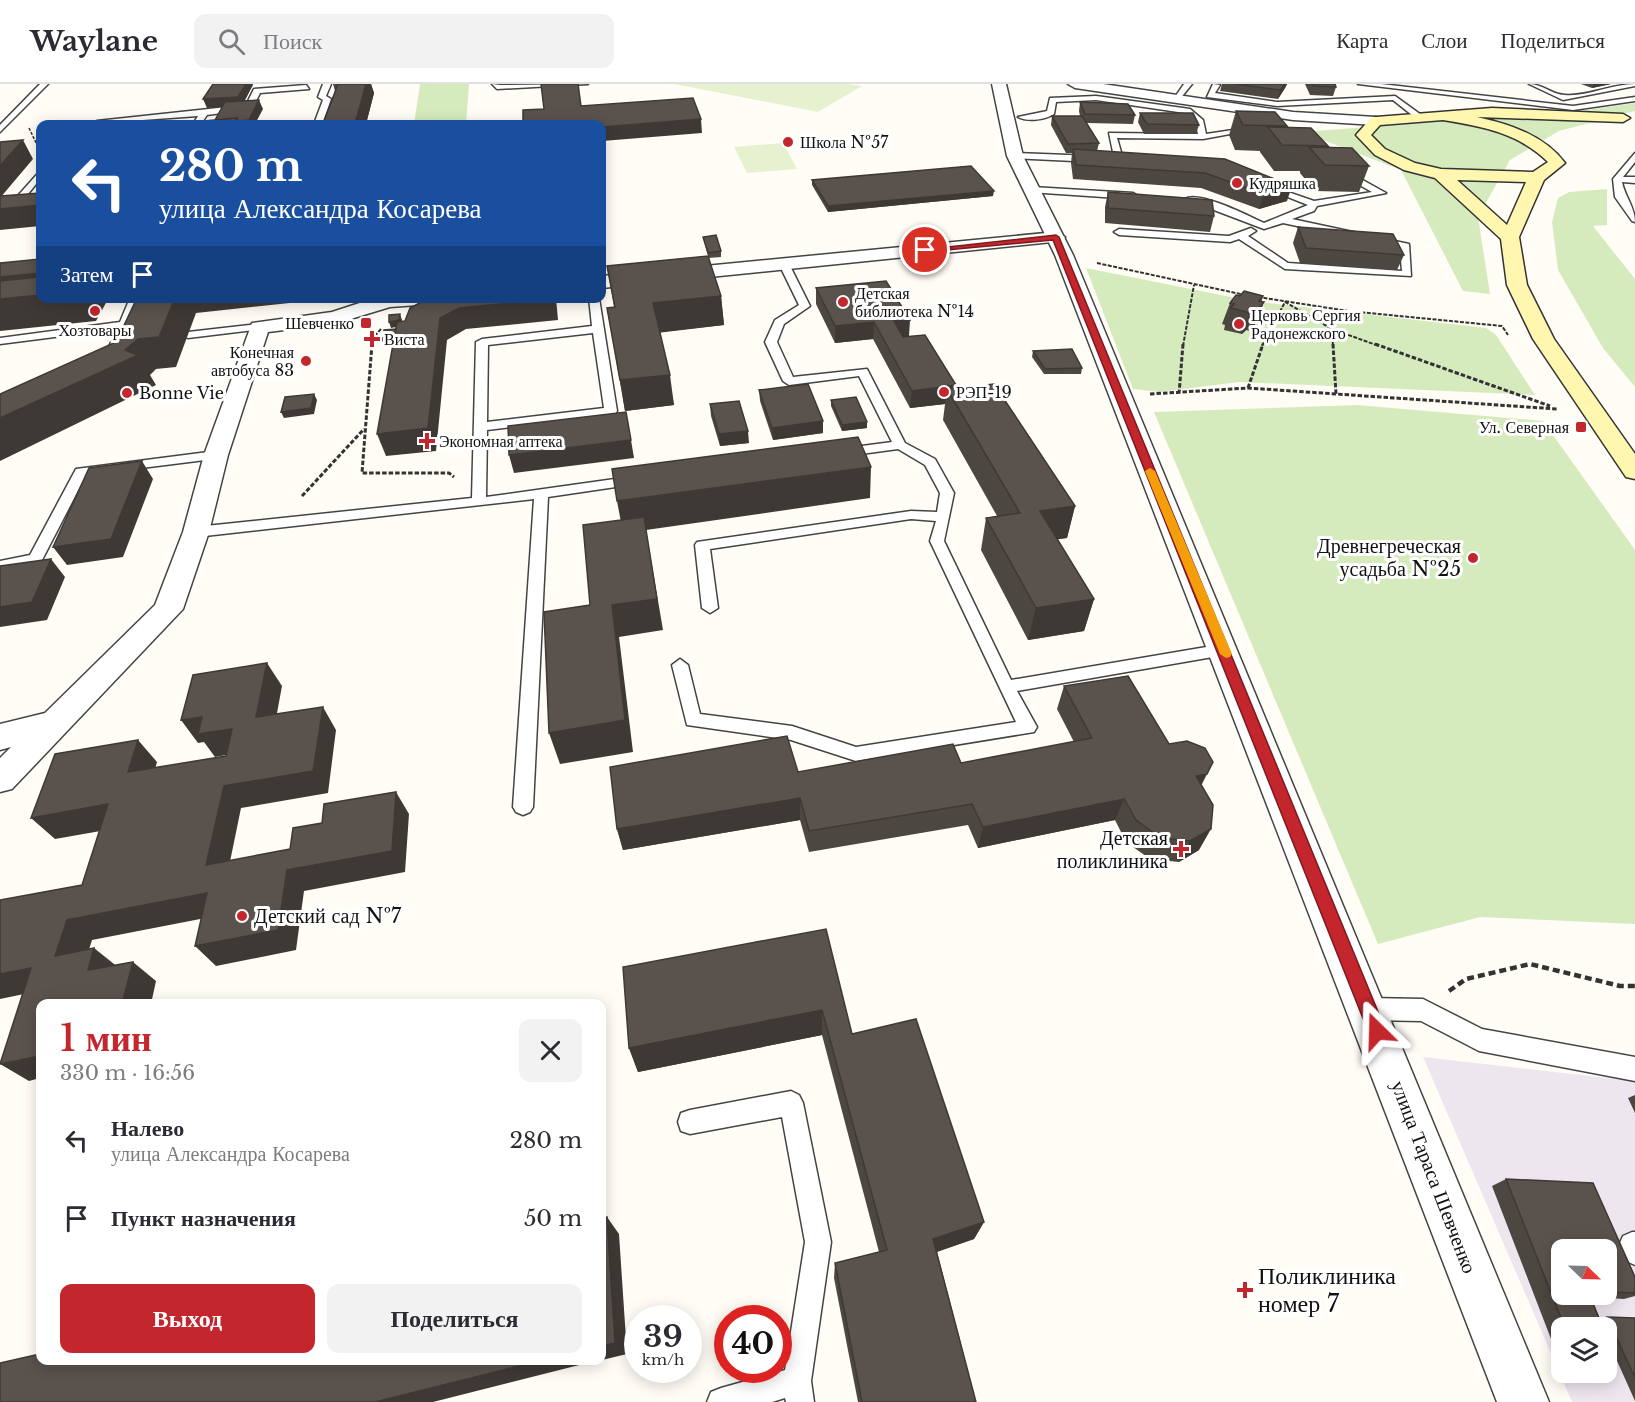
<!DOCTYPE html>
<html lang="ru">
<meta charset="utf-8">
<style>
body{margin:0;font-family:"Libre Baskerville",serif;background:#f2f2f3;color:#2b2b33;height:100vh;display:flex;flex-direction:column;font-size:22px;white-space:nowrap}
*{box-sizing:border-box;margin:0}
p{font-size:20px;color:#7c7c81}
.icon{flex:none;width:33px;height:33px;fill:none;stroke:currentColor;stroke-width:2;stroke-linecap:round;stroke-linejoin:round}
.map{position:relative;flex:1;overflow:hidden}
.sheet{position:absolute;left:36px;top:915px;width:570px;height:366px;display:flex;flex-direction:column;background:#fff;border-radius:12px;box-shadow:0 3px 15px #0003}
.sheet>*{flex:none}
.guide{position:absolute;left:36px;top:36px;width:570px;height:183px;border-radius:12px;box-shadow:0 3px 15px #0003;background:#1a4fa0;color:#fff;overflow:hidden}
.needle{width:39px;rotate:113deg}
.buttons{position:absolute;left:1551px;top:1155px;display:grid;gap:12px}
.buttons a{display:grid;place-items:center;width:66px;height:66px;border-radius:12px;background:#fff;box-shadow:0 3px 15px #0003;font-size:30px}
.speed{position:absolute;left:624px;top:1221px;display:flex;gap:12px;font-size:30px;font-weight:700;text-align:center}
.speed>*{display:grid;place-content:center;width:78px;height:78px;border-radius:50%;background:#fff;box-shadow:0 3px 15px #0003;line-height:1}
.speed small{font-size:15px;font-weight:400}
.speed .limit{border:9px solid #d22;background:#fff;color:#111}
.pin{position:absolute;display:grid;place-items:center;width:51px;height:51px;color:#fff;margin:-26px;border:3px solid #fff;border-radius:50%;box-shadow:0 2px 6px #0007}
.me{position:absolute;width:66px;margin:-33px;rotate:338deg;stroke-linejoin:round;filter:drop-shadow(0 0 4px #0008)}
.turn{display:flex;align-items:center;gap:21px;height:126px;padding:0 24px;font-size:27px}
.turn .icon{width:78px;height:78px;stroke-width:2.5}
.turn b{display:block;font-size:42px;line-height:51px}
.then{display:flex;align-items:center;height:57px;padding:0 24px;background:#0003;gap:12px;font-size:22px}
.round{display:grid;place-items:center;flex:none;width:63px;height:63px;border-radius:12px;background:#f2f2f3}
.overview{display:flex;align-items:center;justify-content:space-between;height:102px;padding:0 24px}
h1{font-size:36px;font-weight:600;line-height:45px;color:#c4262e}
.action{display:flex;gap:12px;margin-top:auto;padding:12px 24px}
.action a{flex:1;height:69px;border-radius:12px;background:#c4262e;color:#fff;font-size:24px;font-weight:600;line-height:69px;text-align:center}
.action a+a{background:#f2f2f3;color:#2b2b33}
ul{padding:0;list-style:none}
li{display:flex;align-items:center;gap:18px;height:78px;padding:0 24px}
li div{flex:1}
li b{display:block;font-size:22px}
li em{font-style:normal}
header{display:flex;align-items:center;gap:36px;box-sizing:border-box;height:84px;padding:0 30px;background:#fff;border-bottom:2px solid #e1e1e2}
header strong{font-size:28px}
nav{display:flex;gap:33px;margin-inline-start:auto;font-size:21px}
.search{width:420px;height:54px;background:#f2f2f3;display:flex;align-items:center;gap:15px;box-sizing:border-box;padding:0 21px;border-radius:12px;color:#7c7c81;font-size:22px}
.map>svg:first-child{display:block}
.industrial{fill:#eee6ef;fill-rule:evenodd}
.green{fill:#d5ebbd}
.pitch{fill:#e6f2cf}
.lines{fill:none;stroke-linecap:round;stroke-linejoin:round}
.service-casing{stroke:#444;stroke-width:3}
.minor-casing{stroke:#444;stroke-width:3}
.tertiary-casing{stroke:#444;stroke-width:3}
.secondary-casing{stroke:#333;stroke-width:3}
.path-far3{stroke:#333;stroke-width:1.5;stroke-dasharray:3 1.5;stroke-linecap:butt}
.path-far2{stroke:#333;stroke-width:2;stroke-dasharray:4 1.5;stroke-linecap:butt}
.path-far1{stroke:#333;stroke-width:3;stroke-dasharray:4.5 2;stroke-linecap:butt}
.path{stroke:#333;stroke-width:4.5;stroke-dasharray:7 4;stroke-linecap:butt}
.service{fill:#fff;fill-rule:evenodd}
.minor{fill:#fff;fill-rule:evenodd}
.tertiary{fill:#fff;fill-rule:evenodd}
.secondary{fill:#fff6b0;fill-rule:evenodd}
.wall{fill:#4d4742;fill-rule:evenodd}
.shaded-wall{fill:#3f3936}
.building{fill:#5a524d;stroke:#3f3936;stroke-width:1.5}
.route{fill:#c4262e;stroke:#7f191e;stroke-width:1.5}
.slow{fill:#f59e0b}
.poi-dot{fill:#c4262e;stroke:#fff;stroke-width:2}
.labels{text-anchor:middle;stroke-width:6;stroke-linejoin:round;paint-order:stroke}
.far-poi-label{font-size:16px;fill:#111;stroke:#fff;text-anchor:start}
.poi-label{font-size:20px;fill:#111;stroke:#fff;text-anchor:end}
.street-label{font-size:20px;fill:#111;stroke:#fff}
.near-poi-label{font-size:24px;fill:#111;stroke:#fff;text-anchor:start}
</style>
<header>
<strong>Waylane</strong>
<div class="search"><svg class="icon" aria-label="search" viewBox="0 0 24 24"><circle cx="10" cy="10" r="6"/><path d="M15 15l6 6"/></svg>Поиск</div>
<nav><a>Карта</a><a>Слои</a><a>Поделиться</a></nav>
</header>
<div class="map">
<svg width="1635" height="1318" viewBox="0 0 1635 1318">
<rect width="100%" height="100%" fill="#fffdf5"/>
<path class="industrial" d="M1423,973L1635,997V1318H1572ZM1562,1166H1606V1210H1562ZM1562,1244H1606V1288H1562Z"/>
<path class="green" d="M420,0H469L466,40H414Z
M1635,19V27L1559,47L1510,76L1478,133L1490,210L1463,207L1401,86L1302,48L1580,27Z
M1607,105V141L1593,142L1635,195V303L1603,264L1558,186L1552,138L1558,114L1569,108Z
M1086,184L1251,217L1486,244L1496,251L1535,311L1239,298L1159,308L1133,305Z
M1357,321L1543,337L1635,466V840L1480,833L1378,860L1154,328Z"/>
<path class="pitch" d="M674,0H848L862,2L818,28Z
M783,59L797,85L747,89L734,63Z"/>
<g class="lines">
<g class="service-casing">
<path id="service" d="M40,0H48L0,48V41Z
M323,0H331L326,12L331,15L322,40H314L323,16L318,13Z
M492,0L500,1L588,0L497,5Z
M1184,0H1192L1179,16H1173Z
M1213,0L1220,1L1215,9L1277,18L1395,12L1424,33L1417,35L1393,16L1277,22L1207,13Z
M1358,0H1381L1573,22L1635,13V17L1573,26Z
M1529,0C1543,0 1552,11 1565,11C1586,13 1612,0 1635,0V2L1563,16Z
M306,1L309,5L260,9L252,25L207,31L201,40H193L198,32L101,39L97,37L246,21L254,5Z
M1096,12L1190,25L1203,36L1206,50L1253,43L1257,45L1203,55L1117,54L1121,68L1114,79L1110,76L1113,68L1109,49L1198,50L1195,37L1185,29L1096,16L1056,18L1054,30C1045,36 1027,38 1018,33L1047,27L1050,14Z
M1015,69L1095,72L1099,75L1095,78L1012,74Z
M1635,69V78L1623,93H1635V99L1622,98C1625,113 1635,123 1635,138L1632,137L1615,113L1613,95Z
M1341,84L1386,109L1317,122L1314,127L1292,135L1409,160L1411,192L1285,185L1239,155L1230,158L1119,151L1114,148L1119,145L1229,152L1251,144L1256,147L1248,152L1288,179L1402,187L1400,164L1283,139L1264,145L1185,115C1198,106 1249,132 1264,139L1308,121L1265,104V100L1314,117L1372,108L1338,89V85Z
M40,87V95L24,115L40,117V123L15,119V115Z
M1032,103L1133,109L1138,112L1133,115L1029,108L1027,106Z
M784,177L789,180L810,222L784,240L777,258L793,293L867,285L905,359L935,375L954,409L944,457L1011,596L1224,560L1232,566L1230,570L1017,607L1037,643L1034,648L856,677L791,656L687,641L672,581L680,575L688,581L700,630L792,642L856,663L1016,638L930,457L936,437L911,435L710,465L718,524L710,529L702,524L695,461L697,458L911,427L937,428L940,409L925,381L898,365L839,373L832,369L839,365L892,358L859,292L789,301L783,297L765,258L775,236L799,221L779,180Z
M130,214H141L112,281L102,278L117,245L0,260V254L120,238Z
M589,214H599L617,327L615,330L487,346L486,413L636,392L643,396L636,400L548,413L533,723L530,728L523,731L516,728L513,723L534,415L196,453L189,448L196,443L472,414L476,258L482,255L592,242ZM593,249L604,324L487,338L488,261Z
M259,240L265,243L263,245L188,254L182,251L188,248Z
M216,367L221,368V374L86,391L41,478L0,487V477L30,471L76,385Z
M1368,914L1423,915L1482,945L1635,973V997L1479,967L1421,937L1368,936L1360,932L1357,925L1360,918Z
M791,1007L799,1011L803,1019L831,1158L811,1297L814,1318H786L785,1314L772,1318H707L711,1308L721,1304L785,1286L805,1158L782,1033L690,1050L681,1047L678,1038L681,1029L690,1026Z
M1632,1148H1635V1181L1626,1177L1619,1161L1623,1152Z"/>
</g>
<g class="minor-casing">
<path id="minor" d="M1056,148L1065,153L1062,157L602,204V192Z
M375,214H442L432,220L390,223L334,240L268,248L228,371L209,448L183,525L12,705L0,708V674L11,663L0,666V640L45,629L155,521L183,448L204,371L252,239L332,228Z"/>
</g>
<g class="tertiary-casing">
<path id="tertiary" d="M992,0H1006L1023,72L1073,171L1549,1318H1497L1055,171L1007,72Z
M1068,0H1103L1293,28L1376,33L1383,37L1376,41L1293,36L1075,4Z"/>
</g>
<g class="secondary-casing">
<path id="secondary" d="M1492,24L1623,30L1630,34L1623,38L1477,33C1509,40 1544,51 1565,79L1544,96L1519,153L1527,201L1554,255L1635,370V395L1626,393L1533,255L1507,201L1501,155L1435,94L1404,86L1375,71L1356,51L1371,34L1376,33ZM1443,36C1481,42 1519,49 1548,78L1533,88L1441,85L1415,79L1385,65L1371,51L1380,41ZM1457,96L1526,98L1507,141Z"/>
</g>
<path class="path-far3" d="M29,44L40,67"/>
<path class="path-far2" d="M1097,179L1245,211
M1258,213L1348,227L1502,242L1508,251
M1332,245L1333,262
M372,262V255L381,245
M1183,262L1194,201
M1262,262L1285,218L1332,245L1379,262"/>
<path class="path-far1" d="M372,260L362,389H449L454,393
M1333,260L1336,310
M1375,260L1550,322
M1248,304L1263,260
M1150,310L1248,304L1557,325
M1179,310L1183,260
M302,412L364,345"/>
<path class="path" d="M1449,907L1466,895L1530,880L1620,902H1635"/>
<use href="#service" class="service"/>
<use href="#minor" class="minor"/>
<use href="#tertiary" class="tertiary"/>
<use href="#secondary" class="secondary"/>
</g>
<path class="wall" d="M333,0H371L374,9L366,40H323L335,7Z
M1222,0H1287L1285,4L1278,15L1220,7Z
M1305,0H1335L1336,3L1333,12L1310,11Z
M1581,0H1611L1592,4Z
M1080,18L1135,31L1133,40L1087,39L1099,59L1097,67L1225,75L1287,117L1259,125L1201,104L1073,95L1071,79L1072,69H1066L1051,41L1052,32H1080L1079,27Z
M1236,27L1287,42L1286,44L1328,62L1327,64L1369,82L1359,108L1315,107L1300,89V87H1274L1260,68V67L1235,66L1229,51Z
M1140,29L1199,41L1196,50H1144L1138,38Z
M812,96L993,112L828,128L812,101Z
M1108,108L1214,132L1210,148L1105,139V123Z
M1298,143L1404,171L1397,186L1300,179L1293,159Z
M703,153L721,167V173L708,174L721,212L724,241L660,248L674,321L625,327L607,224L614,223L607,182L708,172Z
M816,204L909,252L956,304L1075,422L1067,454L1057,455L1094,515L1084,547L1028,556L981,466L986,434L997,432L943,336L945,320L910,324L873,255L835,259L816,220Z
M1240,212H1263L1256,239L1250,247L1246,246L1242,250L1224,246L1225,241L1222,240L1230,219Z
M1033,267L1082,284L1081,290H1044L1032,273Z
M759,306L823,337V349L773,356L760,317Z
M831,316L867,344L842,347L831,322Z
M710,320L749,359L720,362L711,332Z
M1064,602L1169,660L1201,701L1199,766L1179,778L1150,775L1126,758L1115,736L978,764L968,741L809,768L800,736L623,766L617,745L798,688L961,679L1074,658L1057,625Z
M826,845L852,950L984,1138L974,1155L937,1168L976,1318H858L834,1194L835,1179L879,1168L822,951L638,988L629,964Z
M1635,1011V1029L1628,1014Z
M1506,1095L1593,1099L1635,1193V1212L1624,1215L1591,1213L1600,1235L1607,1233L1635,1234V1317L1609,1259H1606V1244H1562V1261L1553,1260L1492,1102ZM1562,1166H1606V1210H1562Z"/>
<path class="shaded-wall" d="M245,0H253V1L242,22L207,24L203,15Z
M362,0H371L374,9L366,40H355Z
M1285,0H1287L1285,4L1278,15L1280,6Z
M1594,0H1611L1592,4Z
M259,16L263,25L255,40H214L237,34Z
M701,35L702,49L602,57V43Z
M23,56L33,75L0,114V82Z
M1292,102L1287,117L1259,125L1264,110Z
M994,107L993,112L828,128V122Z
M40,121V142L0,146V125Z
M40,189V206L0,210V193Z
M40,211V214H105L107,217L96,237L0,247V215Z
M721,212L724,241L657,249L653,219Z
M1263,212L1258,225L1264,218L1256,239L1250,247L1257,226L1259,217Z
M131,214H300L299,218L196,229L176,283L156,285L150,291L156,301L0,377V334L125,266L142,234Z
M556,214L558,236L466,245L447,256L436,367L386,372L377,350L440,234L459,224Z
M1253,225L1246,246L1242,250L1250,229Z
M400,230L402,236L401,242L391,244L389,238Z
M910,236L909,252L893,254L894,237Z
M874,238L873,255L835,259V242Z
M402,254L404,260L384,262L382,256Z
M670,291L674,321L625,327L620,296Z
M956,301L954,318L947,305L945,320L910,324L912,307Z
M314,310L317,316L314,330L284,334L281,328Z
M823,337V349L773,356L772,344Z
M867,338V344L842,347V341Z
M748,347L749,359L720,362L719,350Z
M631,356L634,374L514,389L509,371Z
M142,377L153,395L123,473L67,481L53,463Z
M871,383L870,414L646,446L663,546L619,553L633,668L560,680L549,649L612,521L623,449L617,417Z
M1075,422L1067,454L1033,459L1040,427Z
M51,475L65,493L47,536L0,543V523Z
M1094,515L1084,547L1028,556L1036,524Z
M267,579L282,602L272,656L256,633Z
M323,623L336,646L328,709L241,724L225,802L206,781L224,702Z
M202,633L232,645L248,667L215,673L204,658L198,659L181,636Z
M138,656L157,678L148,710L128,688Z
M1207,690L1196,712V692Z
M396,708L409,730L405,788L304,807L296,866L216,882L195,862L287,786Z
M800,714V736L623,766L617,745Z
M1124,715L1115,736L978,764L983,743Z
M108,720L129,742L55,755L31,734Z
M1211,745L1199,766L1179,778L1190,757Z
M207,809L226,830L92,856L81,891L55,872L67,836Z
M94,864L119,884L88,886Z
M133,878L156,897L151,920H122Z
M31,884L58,903L0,915V890Z
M822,926V951L638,988L629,964Z
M40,972V994L29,997L0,980Z
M607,1133L619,1150L627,1270L602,1276Z
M984,1138L974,1155L927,1171L933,1155Z
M543,1276H599L433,1318H375Z"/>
<path class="building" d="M213,0H246L238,13L203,15Z
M338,0H366L355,40H323Z
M541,0H578L581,22L693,14L701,35L602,43V40H523V26L544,25Z
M1235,0H1285L1280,6Z
M1312,0H1335L1336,3L1313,2Z
M259,16L249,36L238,37L237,34L215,36L225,18Z
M1080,18L1128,20L1135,31L1085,30Z
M1236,27L1275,28L1287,42L1243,41Z
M1140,29H1193L1199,41L1147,40Z
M1052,32H1082L1099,59L1068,60Z
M237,34L233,40H201L204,37Z
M1268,43L1311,44L1328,62L1282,61Z
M23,56L0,82V58Z
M1309,63L1352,64L1369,82L1325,81Z
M1073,65L1225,75L1292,102L1264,110L1205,89L1076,81Z
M971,82L994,107L828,122L812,96Z
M1108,108L1212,116L1214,132L1108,124Z
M40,109V121L0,125V112Z
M1298,143L1393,150L1404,171L1306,164Z
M716,151L721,167L708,169L703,153Z
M708,172L721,212L653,219L670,291L620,296L607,224L615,223L607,182Z
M40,175V189L0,193V179Z
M40,193V211L0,215V197Z
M886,197L910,236L894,237L903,253L925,251L956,301L912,307L874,238L835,242L816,204Z
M1244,207L1263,212L1259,217L1264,218L1257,226L1253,225L1250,229L1231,224L1234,220L1230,219L1236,211L1240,212Z
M137,214H175L159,253L138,255L125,266L138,271L0,334V310L116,258Z
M429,214L553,215L459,224L440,234L428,344L377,350L397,238L405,237L410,224Z
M400,230L399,236L389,238V231Z
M396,245L394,255L382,256L384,246Z
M1072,265L1082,284L1045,285L1033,267Z
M808,300L823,337L772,344L759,306Z
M994,300L1075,422L1040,427L1094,515L1036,524L986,434L1020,429L947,305Z
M314,310L311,324L281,328L285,313Z
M856,313L867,338L842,341L831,316Z
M739,317L748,347L719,350L710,320Z
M626,328L631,356L509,371L508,342Z
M858,353L871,383L617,417L612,385Z
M142,377L111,455L53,463L89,384Z
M644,433L657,515L612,521L625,636L549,649L544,528L590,521L583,441Z
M51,475L32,518L0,523V482Z
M267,579L256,633L323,623L313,687L224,702L206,781L290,765L293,744L322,739L324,720L396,708L392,767L287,786L278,846L195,862L207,809L67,836L55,872L94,864L88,886L133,878L122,920H40V972L0,980L31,884L0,890V816L82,801L108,720L31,734L55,670L138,656L128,688L226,672L232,645L198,650L202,633L181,636L193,591Z
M1128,592L1169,660L1187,657L1205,664L1213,678L1207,690L1196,692L1213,721L1211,745L1190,757L1161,754L1136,736L1124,715L983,743L972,720L809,747L800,714L617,745L610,683L787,652L798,688L953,660L961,679L1092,654L1064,602Z
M826,845L852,950L916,935L984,1138L933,1155L976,1318H862L835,1179L887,1166L822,926L629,964L623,883Z
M1506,1095L1593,1099L1635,1193V1209L1606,1208V1166H1562V1210H1589L1603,1244H1565Z
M607,1133L615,1259L602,1262V1135Z
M1607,1233L1635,1234V1294Z
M40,1270V1276H543L375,1318H0V1279Z"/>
<path class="route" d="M1056,151L1059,153L1386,947L1383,953L1377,955L1371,953L1368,947L1053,156L925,168L921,166Z"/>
<path class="slow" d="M1150,384L1155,387L1232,570L1230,573L1226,574L1220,570L1145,387Z"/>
<g class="poi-dot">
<circle cx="788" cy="58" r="6"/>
<circle cx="1237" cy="99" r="6"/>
<circle cx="843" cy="218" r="6"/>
<circle cx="95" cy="227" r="6"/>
<rect x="360" y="233" width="12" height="12" rx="3"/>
<circle cx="1239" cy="240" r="6"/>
<path d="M369 246h6v6h6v6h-6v6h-6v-6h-6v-6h6z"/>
<circle cx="306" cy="277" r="6"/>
<circle cx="944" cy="308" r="6"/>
<circle cx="127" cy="309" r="6"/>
<rect x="1575" y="337" width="12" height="12" rx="3"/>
<path d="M424 348h6v6h6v6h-6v6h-6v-6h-6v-6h6z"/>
<circle cx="1473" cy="474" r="6"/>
<path d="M1178 756h6v6h6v6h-6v6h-6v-6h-6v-6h6z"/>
<circle cx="242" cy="832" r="6"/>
<path d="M1242 1197h6v6h6v6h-6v6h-6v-6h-6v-6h6z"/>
</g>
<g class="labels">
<g class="far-poi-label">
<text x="800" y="64">Школа №57</text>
<text x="1249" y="105">Кудряшка</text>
<text x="855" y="215">Детская<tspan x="855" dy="18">библиотека №14</tspan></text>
<text x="1251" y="237">Церковь Сергия<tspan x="1251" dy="18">Радонежского</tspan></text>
<text x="354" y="245" text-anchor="end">Шевченко</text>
<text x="95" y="252" text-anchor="middle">Хозтовары</text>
<text x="384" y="261">Виста</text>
<text x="294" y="274" text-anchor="end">Конечная<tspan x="294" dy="18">автобуса 83</tspan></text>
<text x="956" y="314">РЭП-19</text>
<text x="139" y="315">Bonne Vie</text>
<text x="1569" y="349" text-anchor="end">Ул. Северная</text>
<text x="439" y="363">Экономная аптека</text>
</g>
<g class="poi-label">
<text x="1461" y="469">Древнегреческая<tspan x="1461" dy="23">усадьба №25</tspan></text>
<text x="1168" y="761">Детская<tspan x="1168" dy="23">поликлиника</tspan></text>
<text x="254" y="839" text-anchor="start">Детский сад №7</text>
</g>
<g class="street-label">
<text transform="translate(1434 1093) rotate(69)" y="7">улица Тараса Шевченко</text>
</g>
<g class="near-poi-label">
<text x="1258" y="1200">Поликлиника<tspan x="1258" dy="28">номер 7</tspan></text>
</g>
</g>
</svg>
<div class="buttons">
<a><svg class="needle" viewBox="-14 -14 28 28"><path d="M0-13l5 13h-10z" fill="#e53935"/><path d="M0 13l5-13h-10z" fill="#7c7c81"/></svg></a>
<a><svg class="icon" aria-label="layers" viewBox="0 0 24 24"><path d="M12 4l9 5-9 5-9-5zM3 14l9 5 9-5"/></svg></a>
</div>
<div class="speed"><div>39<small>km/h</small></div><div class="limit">40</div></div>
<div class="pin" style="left:925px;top:166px;background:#d93025"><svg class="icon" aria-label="arrive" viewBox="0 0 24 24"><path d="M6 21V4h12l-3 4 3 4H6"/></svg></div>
<svg class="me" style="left:1377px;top:947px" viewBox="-20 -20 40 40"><path d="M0-17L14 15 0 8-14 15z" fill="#c4262e" stroke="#fff" stroke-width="4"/></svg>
<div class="guide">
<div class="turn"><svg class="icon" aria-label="left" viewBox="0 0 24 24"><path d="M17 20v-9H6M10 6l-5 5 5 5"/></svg><div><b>280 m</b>улица Александра Косарева</div></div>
<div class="then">Затем<svg class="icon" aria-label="arrive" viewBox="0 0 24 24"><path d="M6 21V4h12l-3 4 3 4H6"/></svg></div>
</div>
<section class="sheet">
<div class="overview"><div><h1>1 мин</h1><p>330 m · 16:56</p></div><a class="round"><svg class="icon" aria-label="close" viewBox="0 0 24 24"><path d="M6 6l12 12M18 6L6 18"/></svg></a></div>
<ul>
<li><svg class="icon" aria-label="left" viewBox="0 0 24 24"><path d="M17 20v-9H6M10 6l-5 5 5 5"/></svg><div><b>Налево</b><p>улица Александра Косарева</p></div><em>280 m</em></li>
<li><svg class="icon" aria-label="arrive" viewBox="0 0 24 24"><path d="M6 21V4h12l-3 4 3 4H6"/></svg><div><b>Пункт назначения</b></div><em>50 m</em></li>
</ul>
<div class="action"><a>Выход</a><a>Поделиться</a></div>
</section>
</div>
